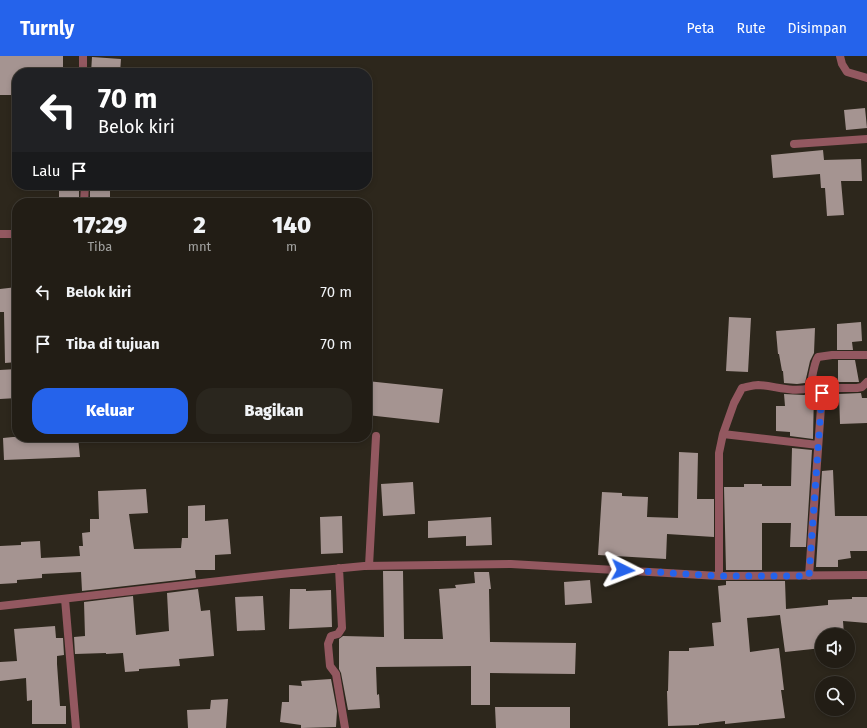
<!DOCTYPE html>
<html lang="id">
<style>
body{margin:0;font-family:"Fira Sans",sans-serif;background:#2a261e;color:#f1f3f6;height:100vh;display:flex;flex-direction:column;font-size:15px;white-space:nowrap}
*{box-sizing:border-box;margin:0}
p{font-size:13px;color:#a2a2a0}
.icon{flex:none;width:22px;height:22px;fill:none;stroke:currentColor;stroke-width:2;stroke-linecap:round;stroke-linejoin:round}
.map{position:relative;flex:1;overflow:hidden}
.drawer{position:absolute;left:12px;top:142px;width:360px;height:244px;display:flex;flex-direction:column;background:#221d15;border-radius:16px;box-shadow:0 2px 6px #0003,0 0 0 1px #3f3b34}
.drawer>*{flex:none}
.hud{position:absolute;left:12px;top:12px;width:360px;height:122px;border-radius:16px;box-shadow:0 2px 6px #0003,0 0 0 1px #3f3b34;background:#202124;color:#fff;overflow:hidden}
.buttons{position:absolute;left:815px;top:572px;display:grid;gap:8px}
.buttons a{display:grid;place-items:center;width:40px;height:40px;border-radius:50%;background:#221d15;box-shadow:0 2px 6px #0003,0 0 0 1px #3f3b34;font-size:20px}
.pin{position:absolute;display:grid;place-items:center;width:34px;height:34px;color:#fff;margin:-17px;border-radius:8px;box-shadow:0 2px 6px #0006}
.me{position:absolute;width:44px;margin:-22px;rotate:93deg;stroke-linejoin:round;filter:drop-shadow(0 0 3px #0008)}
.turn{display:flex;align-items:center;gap:14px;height:84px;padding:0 20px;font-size:18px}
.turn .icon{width:52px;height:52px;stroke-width:2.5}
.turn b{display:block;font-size:28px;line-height:34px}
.then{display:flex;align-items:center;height:38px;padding:0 20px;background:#0003;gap:8px;font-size:15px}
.eta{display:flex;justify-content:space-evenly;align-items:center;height:68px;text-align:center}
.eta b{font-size:24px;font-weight:800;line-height:28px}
.primary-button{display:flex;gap:8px;margin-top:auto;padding:8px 20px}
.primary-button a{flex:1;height:46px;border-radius:16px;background:#2563eb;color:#fff;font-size:16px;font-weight:800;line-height:46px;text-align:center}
.primary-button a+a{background:#2a261e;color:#f1f3f6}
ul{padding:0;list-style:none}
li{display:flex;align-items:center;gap:12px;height:52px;padding:0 20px}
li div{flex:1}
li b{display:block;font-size:15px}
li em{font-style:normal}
header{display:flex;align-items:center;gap:24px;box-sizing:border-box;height:56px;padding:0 20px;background:#2563eb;color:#fff}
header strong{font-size:19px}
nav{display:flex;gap:22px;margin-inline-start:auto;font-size:14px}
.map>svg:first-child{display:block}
.building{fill:#a59491}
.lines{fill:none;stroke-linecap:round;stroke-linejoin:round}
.street{stroke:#935860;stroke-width:8}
.route{stroke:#2563eb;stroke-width:7;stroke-dasharray:0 12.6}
</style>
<header>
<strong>Turnly</strong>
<nav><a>Peta</a><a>Rute</a><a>Disimpan</a></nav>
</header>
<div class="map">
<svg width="867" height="672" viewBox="0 0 867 672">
<rect width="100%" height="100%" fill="#2d271c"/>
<path class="building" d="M0,0H63V17H17V39H0Z
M92,1L121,3L120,17H91Z
M865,52L867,72L846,74L844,54Z
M823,94L824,104L861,103L862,125H841L844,159L827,160L825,132H821L820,118L773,122L771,99Z
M59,129L79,130V147H59Z
M110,129V147H90V130Z
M17,231V306L5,307L4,256H0V233Z
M729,261L751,262L748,316L726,315Z
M861,266L862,285L852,286L853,294H837V268Z
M815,272L814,297L810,305L805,327L797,328L784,327L783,315H782L779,298H778L776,275Z
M838,304H855L859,326H838Z
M17,313V342L0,343V314Z
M367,325L443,333L439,367L367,359Z
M814,336L813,383L790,380V376L776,375V350H785L784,338L804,339Z
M861,337L862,342H867V367L840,368L839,338Z
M13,381H78L80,401L4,404L3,382Z
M792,392L812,394L806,491H790L791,467H762V514H726L724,431H744V428H762V430H791Z
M679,396L698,397L697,443H714V481L667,478L666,503L598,499L602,436L622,437V440L648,441L647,461L678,462Z
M833,414L835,460H867V495H850L851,502L838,504V511H816L822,415Z
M413,426L415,458L383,460L381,428Z
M146,433L148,457L129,458L134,493L181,492L182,482H188V450L205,449V465L228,463L231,498L215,499V514H195L196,522L82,535L81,516L42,518V522L17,524V527L0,528V490L21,489V486L40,485L41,502L80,500L79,490H83L82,477L90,476V463H99L98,435Z
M342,460L343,497L321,498L320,461Z
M491,461L492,489L466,490V480L428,482V465Z
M383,515H403L404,583H443L439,533L456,532L455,529L475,527L474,516H489L491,533H489L490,586L576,587L575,618L490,617V649H471V610L376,611L377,639L379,638L380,652L348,654L341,617L339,613V583L343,580L384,581Z
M590,524L592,547L565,549L564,526Z
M726,525H785L786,553L828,549V544L852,543V541H867V567L843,565L844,579H822V592L785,596L780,559L747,562L750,596L779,592L784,634H781L785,662L725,668V665L699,668V669L668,670L667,635H668L669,595H689V592L714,590L712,567L721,566L718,530L726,529Z
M198,533L201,555L210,554L214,600L179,603L180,610L139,613V615L125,616L123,597L106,598V597L75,598L74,581L85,580L84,546L133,540L136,579L169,575L167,537Z
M290,533H306V535L331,534L332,571L289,573Z
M263,540L265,574L237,575L235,541Z
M55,570L56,582H63L64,599L57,600V608L60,650H66V668H32V644L27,645L26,622L0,625V606L17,605L14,573Z
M331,623L337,655L336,671L301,672V669L280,666L282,646H289V629L302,630L301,625Z
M228,643L226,672H188L187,654L210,653L211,644Z
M495,651H570V672H496Z"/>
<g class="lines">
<path class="street" d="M840,0L842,8L847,16L867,22
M83,17V0
M794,88L867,83
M84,147L85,129
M0,178H17
M723,378L734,347L742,332C747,331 753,329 758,329C776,330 792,337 810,332C812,323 814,306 818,301L832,299H867
M369,510L376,380
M339,512L342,572L338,578L331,580L328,588L330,610L336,618L345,672
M719,520V397L723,378L818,389
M809,520L822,337L824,334L827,332H857L862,331L867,326
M65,543L76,672
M0,550L281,518L364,510L511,508L719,520L867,519"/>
</g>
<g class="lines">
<path class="route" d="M623,514L719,520H809L822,337"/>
</g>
</svg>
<div class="buttons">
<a><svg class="icon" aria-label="sound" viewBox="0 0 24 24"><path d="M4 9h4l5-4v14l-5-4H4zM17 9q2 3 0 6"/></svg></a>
<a><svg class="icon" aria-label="search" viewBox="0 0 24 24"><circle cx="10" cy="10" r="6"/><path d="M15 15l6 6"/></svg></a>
</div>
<div class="pin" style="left:822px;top:337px;background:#d93025"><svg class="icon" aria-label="arrive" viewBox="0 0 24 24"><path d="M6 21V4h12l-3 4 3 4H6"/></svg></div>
<svg class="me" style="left:623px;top:514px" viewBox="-20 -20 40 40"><path d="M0-17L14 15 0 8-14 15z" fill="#2563eb" stroke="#fff" stroke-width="4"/></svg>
<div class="hud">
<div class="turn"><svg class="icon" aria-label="left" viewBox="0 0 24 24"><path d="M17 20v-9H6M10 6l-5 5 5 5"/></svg><div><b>70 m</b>Belok kiri</div></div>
<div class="then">Lalu<svg class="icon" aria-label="arrive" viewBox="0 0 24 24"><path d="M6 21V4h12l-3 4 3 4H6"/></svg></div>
</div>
<section class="drawer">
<div class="eta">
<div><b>17:29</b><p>Tiba</p></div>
<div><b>2</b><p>mnt</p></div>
<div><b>140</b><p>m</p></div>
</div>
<ul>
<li><svg class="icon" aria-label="left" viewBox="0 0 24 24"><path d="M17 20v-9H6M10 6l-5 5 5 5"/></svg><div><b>Belok kiri</b></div><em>70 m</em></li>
<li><svg class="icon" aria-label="arrive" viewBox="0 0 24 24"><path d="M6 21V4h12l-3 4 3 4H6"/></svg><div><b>Tiba di tujuan</b></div><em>70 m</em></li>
</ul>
<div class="primary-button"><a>Keluar</a><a>Bagikan</a></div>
</section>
</div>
